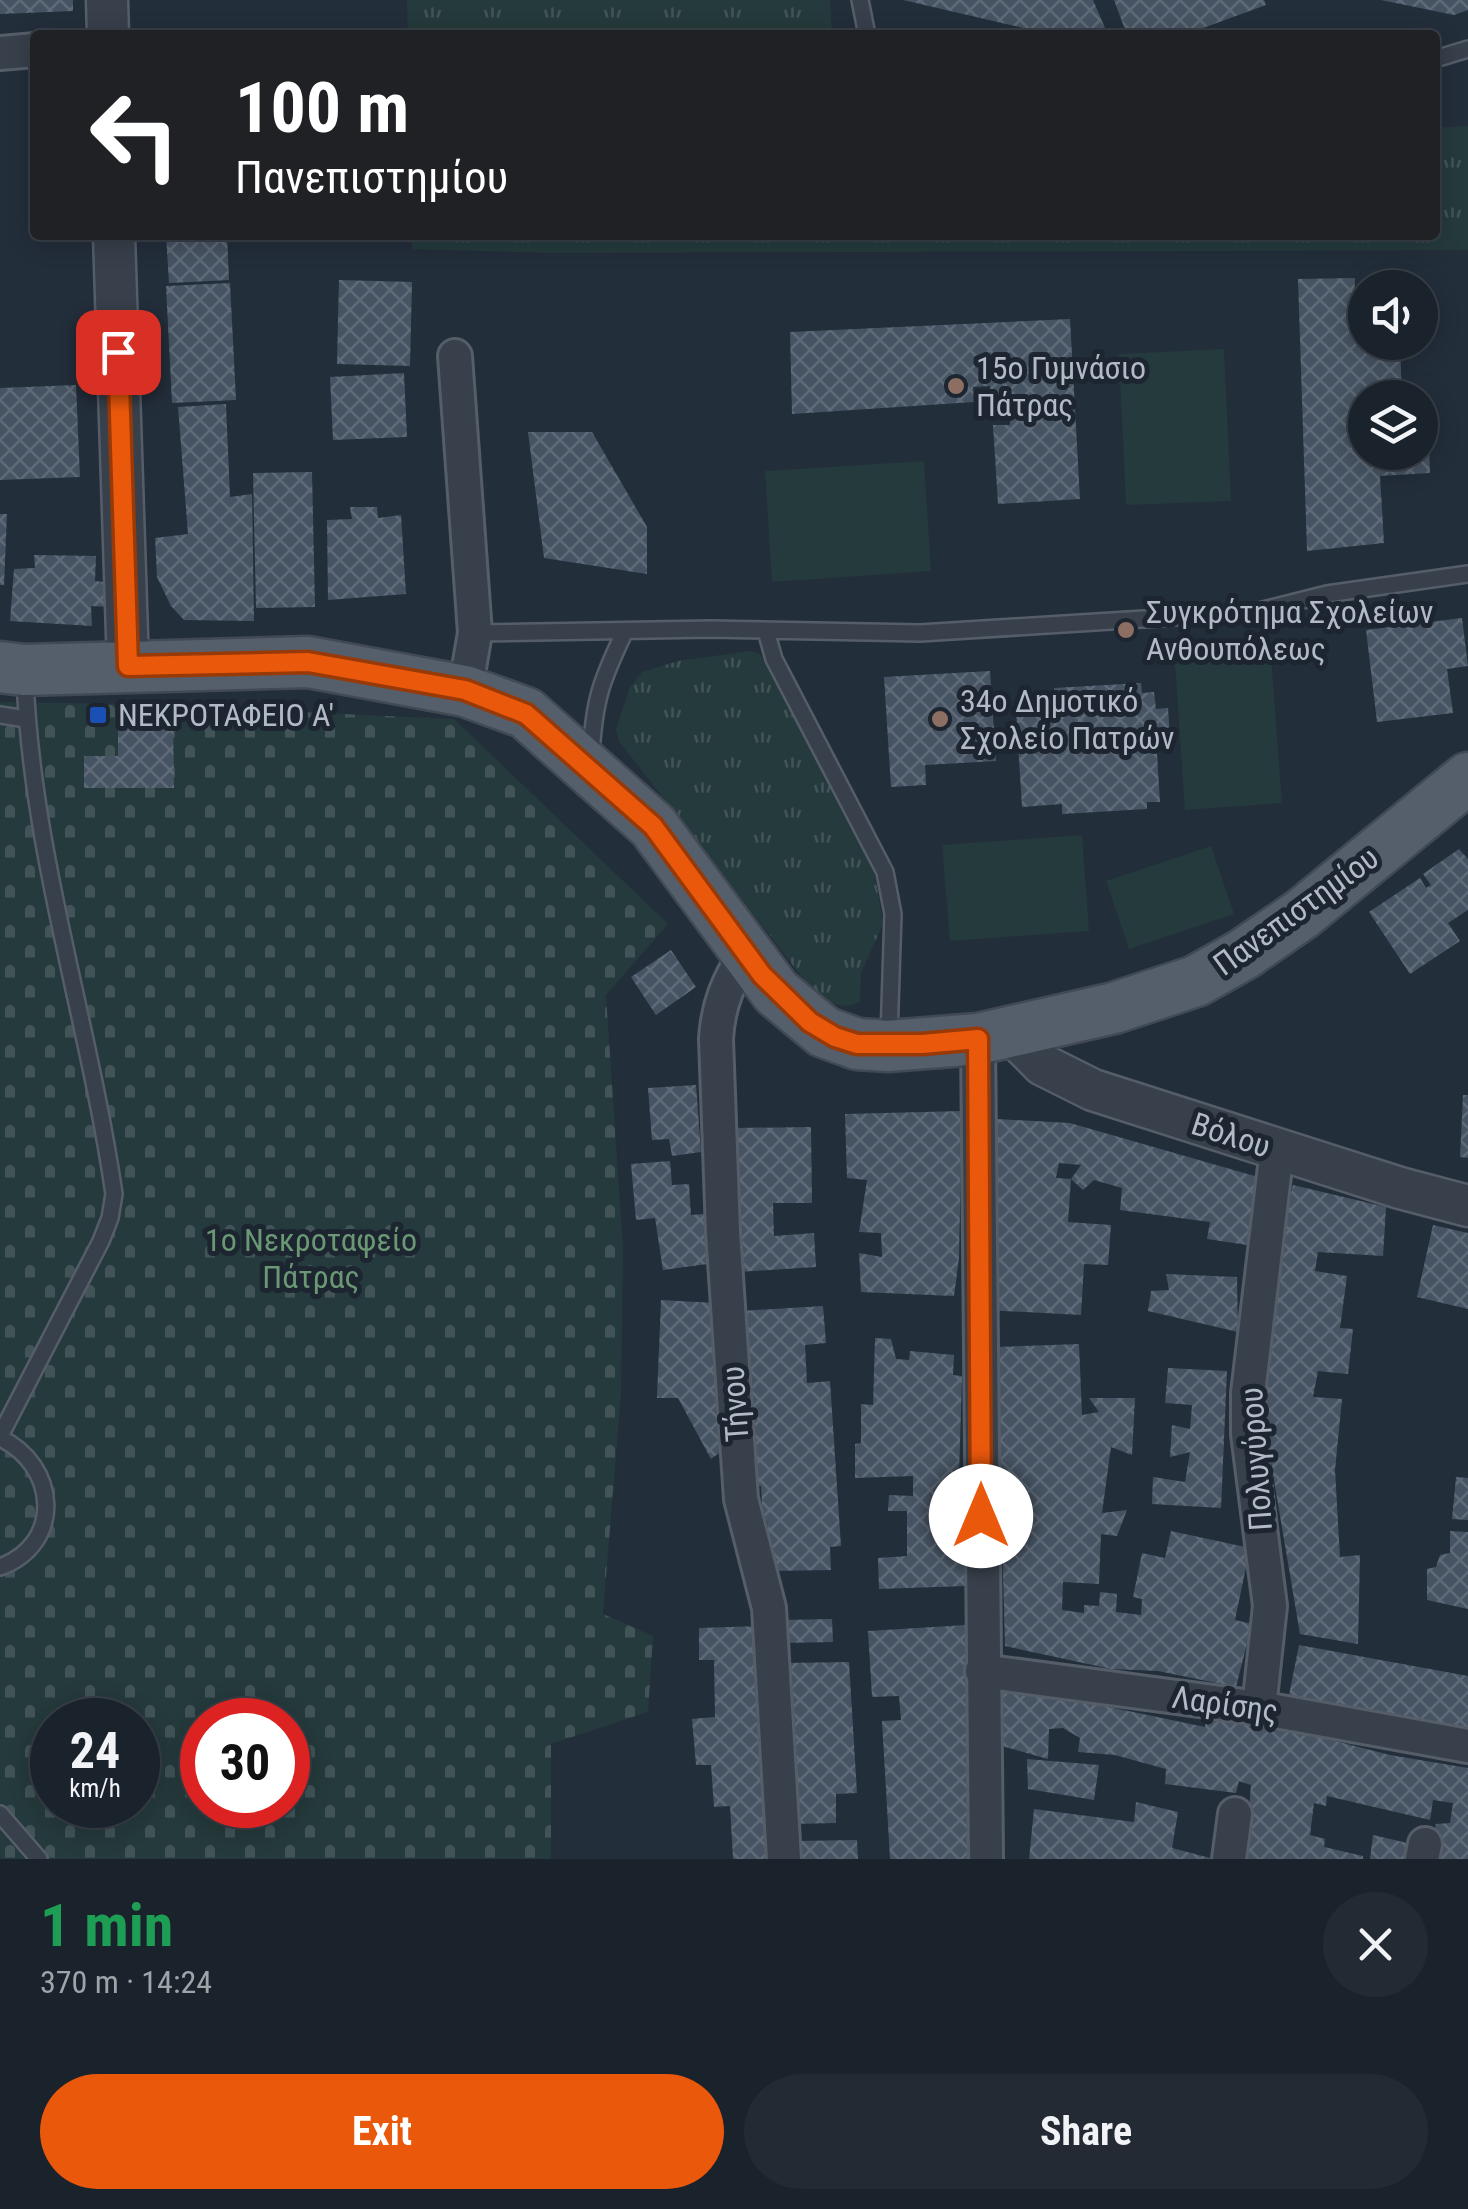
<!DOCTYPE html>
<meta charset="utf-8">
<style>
body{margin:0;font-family:"Roboto Condensed",sans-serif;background:#232a34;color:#f1f3f6;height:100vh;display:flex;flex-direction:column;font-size:38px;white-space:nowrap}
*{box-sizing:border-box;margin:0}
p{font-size:32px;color:#9fa4a9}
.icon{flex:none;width:55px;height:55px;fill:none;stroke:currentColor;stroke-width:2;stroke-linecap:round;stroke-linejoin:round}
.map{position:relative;height:1859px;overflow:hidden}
.drawer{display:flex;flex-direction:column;background:#1a222c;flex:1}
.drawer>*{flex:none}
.banner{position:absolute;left:30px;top:30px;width:1410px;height:210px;border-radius:10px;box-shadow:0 5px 25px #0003,0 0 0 2px #383f48;background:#202124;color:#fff;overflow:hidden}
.controls{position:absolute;left:1348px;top:270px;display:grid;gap:20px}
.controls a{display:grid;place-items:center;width:90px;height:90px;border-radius:50%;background:#1a222c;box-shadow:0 5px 25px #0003,0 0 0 2px #383f48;font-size:50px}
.speed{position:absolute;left:30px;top:1698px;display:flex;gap:20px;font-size:50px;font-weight:700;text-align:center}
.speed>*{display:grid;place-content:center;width:130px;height:130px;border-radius:50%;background:#1a222c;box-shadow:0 5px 25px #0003,0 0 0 2px #383f48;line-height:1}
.speed small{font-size:25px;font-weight:400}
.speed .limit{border:15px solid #d22;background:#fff;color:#111}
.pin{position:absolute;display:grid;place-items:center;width:85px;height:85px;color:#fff;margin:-42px;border-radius:20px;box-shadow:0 5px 15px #0006}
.me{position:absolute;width:110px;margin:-55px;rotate:0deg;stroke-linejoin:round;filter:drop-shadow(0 0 8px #0008)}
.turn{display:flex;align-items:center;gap:35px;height:210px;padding:0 40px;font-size:45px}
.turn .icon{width:130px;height:130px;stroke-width:2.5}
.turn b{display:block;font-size:70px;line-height:85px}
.round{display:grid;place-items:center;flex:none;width:105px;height:105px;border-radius:52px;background:#232a34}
.summary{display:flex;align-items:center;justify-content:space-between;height:170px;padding:0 40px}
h1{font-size:60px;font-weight:700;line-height:75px;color:#1e9e55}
.cta{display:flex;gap:20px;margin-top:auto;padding:20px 40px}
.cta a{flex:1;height:115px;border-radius:60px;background:#ea580c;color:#fff;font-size:40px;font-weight:700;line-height:115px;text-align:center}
.cta a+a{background:#232a34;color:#f1f3f6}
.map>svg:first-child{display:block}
.grass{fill:url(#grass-tufts)}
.cemetery{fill:url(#cemetery-stones);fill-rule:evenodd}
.pitch{fill:#253a3c}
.building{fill:url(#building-cross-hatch)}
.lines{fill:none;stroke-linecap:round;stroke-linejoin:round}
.service-casing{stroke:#555d69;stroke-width:20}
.minor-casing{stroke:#555d69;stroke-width:38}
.tertiary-casing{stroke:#555d69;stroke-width:45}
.primary-casing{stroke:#404954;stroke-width:55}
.service{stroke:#37404b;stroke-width:15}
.minor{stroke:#37404b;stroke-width:32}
.tertiary{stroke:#37404b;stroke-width:40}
.primary{stroke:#555f6c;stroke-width:50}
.route-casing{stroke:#983908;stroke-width:25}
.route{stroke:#ea580c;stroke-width:18}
.education-dot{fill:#8d6e63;stroke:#1c2530;stroke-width:4}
.transit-dot{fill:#1a4fb4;stroke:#1c2530;stroke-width:4}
.labels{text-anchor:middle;stroke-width:10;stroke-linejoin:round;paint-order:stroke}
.poi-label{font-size:32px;fill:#b2bac7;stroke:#1c2530;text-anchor:start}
.street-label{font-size:32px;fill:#b2bac7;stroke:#1c2530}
.park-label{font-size:32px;fill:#6a9874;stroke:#1c2530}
</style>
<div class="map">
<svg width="1468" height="1859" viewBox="0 0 1468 1859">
<defs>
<pattern id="grass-tufts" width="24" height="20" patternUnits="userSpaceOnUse" patternTransform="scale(2.5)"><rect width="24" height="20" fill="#253a3c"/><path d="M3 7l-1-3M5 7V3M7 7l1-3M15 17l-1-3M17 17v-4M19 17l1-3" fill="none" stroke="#425457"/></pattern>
<pattern id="cemetery-stones" width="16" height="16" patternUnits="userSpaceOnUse" patternTransform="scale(2.5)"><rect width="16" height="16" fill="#253a3c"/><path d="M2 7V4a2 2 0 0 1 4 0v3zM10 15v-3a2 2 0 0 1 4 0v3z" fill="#425457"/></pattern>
<pattern id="building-cross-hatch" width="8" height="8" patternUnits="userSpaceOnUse" patternTransform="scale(2.5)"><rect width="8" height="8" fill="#465362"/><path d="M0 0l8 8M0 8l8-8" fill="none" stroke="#5e6a77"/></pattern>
</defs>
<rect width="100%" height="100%" fill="#232e3b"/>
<path class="grass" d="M407,0H830L832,35H408Z
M1468,126V250L552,253L412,249V235H1435V128Z
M750,651L760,654L783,687L862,838L874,868L883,924L861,973L860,1002C841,1011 828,1002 812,990L619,741L616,729L630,687L642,672L678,661Z"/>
<path class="cemetery" d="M0,702L120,704L454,719L668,924L606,995L623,1249L621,1393L603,1614L653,1636L648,1712L551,1744V1859H0ZM52,1720H138V1805H52ZM202,1720H288V1805H202Z"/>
<path class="pitch" d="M1224,349L1231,501L1126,505L1119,354Z
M924,461L931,571L772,582L765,471Z
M1271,657L1282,803L1185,810L1175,664Z
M1082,835L1089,931L950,941L942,845Z
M1211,846L1234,914L1129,949L1106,881Z"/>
<path class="building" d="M0,0H73V11L0,14Z
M903,0H1093L1108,35H1054Z
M1114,0H1264L1266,5L1184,35H1127Z
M1381,0H1468V10L1454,15Z
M166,235H227L229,280L169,283Z
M1355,278L1354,306H1365V342L1400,343L1402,398H1365V452H1420V395H1427L1430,473L1380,476L1384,543L1307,551L1298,279Z
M339,280L412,282L410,366L337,364Z
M230,283L236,400L172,403L166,286Z
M1070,319L1080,499L998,504L993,425H1010V404L992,405L990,386L973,387L974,402L792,414L790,332Z
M404,373L407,437L333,440L330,377Z
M76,385L80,477L0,480V388Z
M226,404L230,497L252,494L254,621L184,620L171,606L157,577L155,538L188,534L178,407Z
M528,432H592L647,527V574L544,558Z
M312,472L315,607L256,608L253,473Z
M350,507H377L378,518L401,515L406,594L328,600L327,520L352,519Z
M0,514H7L4,585H0Z
M34,555L96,556L95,581L112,583L109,607L91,606L92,626L10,621L14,569L35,568Z
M1462,618L1468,666L1447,669L1453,713L1377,722L1366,630Z
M990,671L996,761L925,765L926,785L891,787L884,677Z
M1141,683L1142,693L1154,692L1156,709L1168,708L1170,736L1156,738L1160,802H1147V809L1062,814V804L1022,807L1016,711L1055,709L1054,688Z
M118,714H173L174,788H84V756H118Z
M1459,849L1468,859V910L1448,923L1460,941L1410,974L1369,912L1420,878L1426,888L1431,885L1423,874Z
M671,950L696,987L656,1015L631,977Z
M696,1085L701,1152L672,1156L669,1139L652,1140L648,1088Z
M1463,1095H1468V1158L1460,1157Z
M962,1111L959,1258L954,1296L861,1292L859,1253L882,1257L881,1233L859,1232L867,1180L847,1178L845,1114Z
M996,1119L1070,1123L1258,1177L1247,1245L1207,1239L1210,1222L1120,1210L1122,1188L1094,1180L1083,1190L1071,1179L1081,1165L1059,1163L1056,1178L1071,1179L1068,1222L1111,1225L1108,1265L1084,1264L1081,1315L987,1310Z
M811,1127L812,1203H773L774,1236L814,1233L816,1267L737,1272L734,1128Z
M670,1161L672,1185L689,1184L691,1215L714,1213L715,1263L663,1270L655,1218L636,1220L631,1164Z
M1293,1185L1386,1207L1383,1256L1318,1252L1315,1271L1347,1276L1340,1328L1353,1329L1348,1374L1318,1371L1313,1397L1342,1399L1335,1470L1340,1557L1360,1555L1358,1644L1300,1634L1265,1427L1263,1391L1285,1218Z
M1433,1225L1468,1233V1309L1417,1297Z
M1166,1274L1237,1277L1238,1332L1148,1311L1151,1291L1169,1290Z
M661,1300L716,1303L717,1399L722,1451L711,1459L678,1398H657Z
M823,1306L826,1343L805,1345L807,1383L830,1381L841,1546L830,1547L831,1570L772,1571L767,1521H763L761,1486H753L741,1311Z
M875,1338L891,1339L896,1359L909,1360L910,1351L954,1355L953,1375L962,1376L958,1511H965L966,1586L879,1589L878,1558L907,1556V1511H888L889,1495L913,1496V1476L855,1478V1444L861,1443V1404L873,1405Z
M1079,1344L1082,1415L1099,1412L1089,1398H1135L1132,1455L1111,1447L1102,1513L1127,1510L1117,1536L1101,1534L1099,1584L1063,1582L1062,1610L1084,1613V1605L1099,1606L1100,1592L1117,1594L1116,1612L1141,1615L1142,1599L1133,1597L1142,1553L1165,1558L1171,1531L1250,1548L1235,1620L1252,1624L1236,1687L1158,1671L1111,1669L1005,1646L997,1347Z
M1168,1368L1227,1371L1221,1508L1152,1504L1153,1477L1185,1482L1190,1452L1170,1457L1172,1425L1190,1429L1192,1405L1165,1403Z
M1456,1477L1468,1478V1520L1452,1519Z
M1450,1531L1468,1532V1609L1427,1600V1569L1436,1567L1440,1555L1450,1553Z
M832,1619L833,1642L783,1643L782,1620Z
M966,1625L972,1690L973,1859H890L882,1721L901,1720L899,1696L872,1697L868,1631Z
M760,1626L775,1859H733L730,1806L714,1807L711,1765H696L692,1719L715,1717L714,1660H699V1628Z
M1299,1645L1468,1676V1728L1289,1695Z
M849,1662L857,1793L836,1794V1823L792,1824L784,1663Z
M997,1677L1066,1698L1205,1727L1206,1711L1253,1720L1390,1755L1468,1768V1859H1429L1436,1824L1450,1823L1453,1803L1433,1800L1430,1820L1327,1796L1326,1806L1314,1803L1310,1835L1325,1839L1324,1847L1363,1856V1859H1245L1251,1785L1239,1781L1236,1793L1165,1784L1166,1769L1115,1755L1078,1752L1080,1738L1063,1728L1049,1729L1048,1759L995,1744Z
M1027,1759L1099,1765L1094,1800L1028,1789Z
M1136,1802L1178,1812L1172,1848L1214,1859H1029L1034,1809L1134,1822Z
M1373,1835L1416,1845L1413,1859H1370Z
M857,1840L858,1859H796L795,1841Z"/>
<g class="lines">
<g class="service-casing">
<path id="service" d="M860,0L867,35
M1435,59L1468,49
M766,631L774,659L885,872L893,914L889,1037
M475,633L710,629L920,633L1255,612L1327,594L1468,574
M0,715L26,719
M591,756C594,700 601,681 625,631
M0,1436L101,1241L110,1218L114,1194C89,1022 32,854 25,679
M0,1438C58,1465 64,1544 0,1567
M0,1814L39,1859"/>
</g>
<g class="minor-casing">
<path id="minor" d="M0,53L35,50
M455,356L475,633L465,691
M746,953C728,982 718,1005 716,1039L723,1232L741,1499L769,1608L784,1859
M978,1039L986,1859
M982,1671L1259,1708L1468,1746
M1259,1708L1270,1606L1248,1434V1393L1277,1150
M1229,1859L1235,1814
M1422,1859L1425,1844"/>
</g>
<g class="tertiary-casing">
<path id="tertiary" d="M107,0L108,35
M114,235L128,666
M1011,1033L1043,1065L1093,1090L1400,1188L1468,1206"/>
</g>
<g class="primary-casing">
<path id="primary" d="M0,667L24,670L308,662L465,691L526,713L653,826L776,992L824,1032L857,1044L888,1046L978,1039L1114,1008L1196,981L1244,954L1302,914L1468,778"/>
</g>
<use href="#service" class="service"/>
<use href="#minor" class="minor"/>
<use href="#tertiary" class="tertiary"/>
<use href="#primary" class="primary"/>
</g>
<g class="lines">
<g class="route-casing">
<path id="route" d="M118,352L128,666L308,662L465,690L526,714L653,826L762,975L810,1022L835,1037L857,1044H922L978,1039L981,1516"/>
</g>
<use href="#route" class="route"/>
</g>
<g class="education-dot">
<circle cx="956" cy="386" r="10"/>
<circle cx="1126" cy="630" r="10"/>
<circle cx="940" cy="719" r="10"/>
</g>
<rect class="transit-dot" x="88" y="705" width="20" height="20" rx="5"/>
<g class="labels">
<g class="poi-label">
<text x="976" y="379">15ο Γυμνάσιο<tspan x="976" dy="37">Πάτρας</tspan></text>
<text x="1146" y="623">Συγκρότημα Σχολείων<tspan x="1146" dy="37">Ανθουπόλεως</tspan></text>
<text x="960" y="712">34ο Δημοτικό<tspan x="960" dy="37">Σχολείο Πατρών</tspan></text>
<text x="118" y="726">ΝΕΚΡΟΤΑΦΕΙΟ Α'</text>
</g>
<g class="street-label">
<text transform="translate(1296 911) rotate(-36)" y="11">Πανεπιστημίου</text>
<text transform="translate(1231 1135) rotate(18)" y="11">Βόλου</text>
<text transform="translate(735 1404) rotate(-94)" y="11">Τήνου</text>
<text transform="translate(1256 1459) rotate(-94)" y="11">Πολυγύρου</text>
<text transform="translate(1225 1704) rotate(8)" y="11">Λαρίσης</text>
</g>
<g class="park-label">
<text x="311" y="1251">1o Νεκροταφείο<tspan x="311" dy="37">Πάτρας</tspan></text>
</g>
</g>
</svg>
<div class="controls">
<a><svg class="icon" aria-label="sound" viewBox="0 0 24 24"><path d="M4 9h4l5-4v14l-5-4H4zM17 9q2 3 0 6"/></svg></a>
<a><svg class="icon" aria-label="layers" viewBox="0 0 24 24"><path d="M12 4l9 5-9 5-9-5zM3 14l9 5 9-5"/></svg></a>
</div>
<div class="speed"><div>24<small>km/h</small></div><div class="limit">30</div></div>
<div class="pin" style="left:118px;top:352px;background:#d93025"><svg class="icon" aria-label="arrive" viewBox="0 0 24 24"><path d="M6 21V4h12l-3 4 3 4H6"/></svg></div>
<svg class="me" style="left:981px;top:1516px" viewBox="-20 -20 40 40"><circle r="19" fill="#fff"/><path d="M0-13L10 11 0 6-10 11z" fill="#ea580c"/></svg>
<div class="banner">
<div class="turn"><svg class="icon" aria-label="left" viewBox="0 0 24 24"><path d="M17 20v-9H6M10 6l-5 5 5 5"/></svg><div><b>100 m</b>Πανεπιστημίου</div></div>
</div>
</div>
<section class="drawer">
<div class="summary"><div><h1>1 min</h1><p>370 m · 14:24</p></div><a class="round"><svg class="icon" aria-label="close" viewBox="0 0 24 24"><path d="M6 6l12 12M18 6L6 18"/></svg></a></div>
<div class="cta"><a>Exit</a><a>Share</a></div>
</section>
